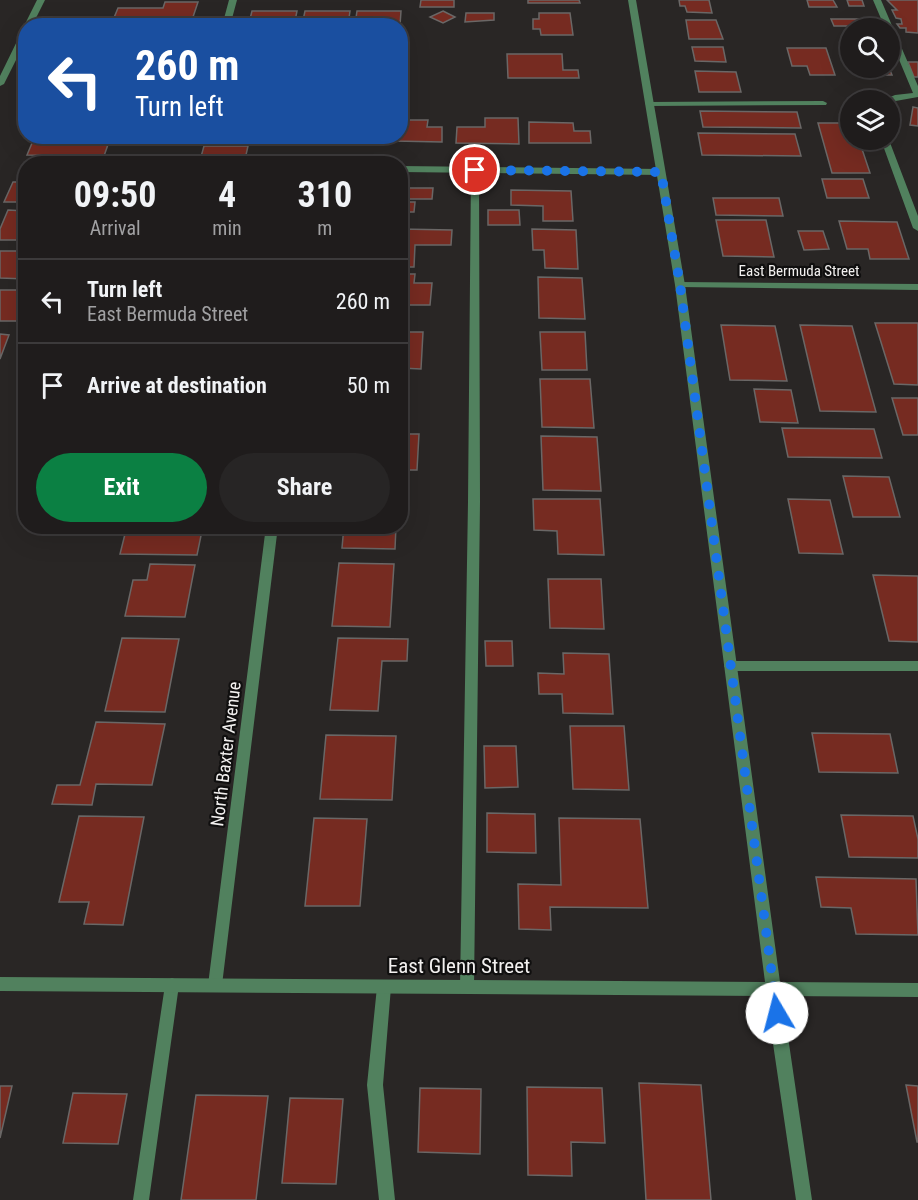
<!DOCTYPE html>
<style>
body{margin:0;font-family:"Roboto Condensed",sans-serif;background:#272525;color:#f1f3f6;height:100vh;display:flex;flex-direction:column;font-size:22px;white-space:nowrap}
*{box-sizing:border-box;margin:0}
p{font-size:20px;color:#a1a1a3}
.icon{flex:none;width:33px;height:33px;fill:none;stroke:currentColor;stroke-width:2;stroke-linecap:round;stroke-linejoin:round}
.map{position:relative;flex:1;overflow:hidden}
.drawer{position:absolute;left:18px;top:156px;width:390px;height:378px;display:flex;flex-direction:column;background:#1f1c1c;border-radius:24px;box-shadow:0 6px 24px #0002,0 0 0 2px #3c3a3b}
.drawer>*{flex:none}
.hud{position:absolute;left:18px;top:18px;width:390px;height:126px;border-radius:24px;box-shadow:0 6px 24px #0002,0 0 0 2px #3c3a3b;background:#1a4fa0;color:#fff;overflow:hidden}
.tools{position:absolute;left:840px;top:18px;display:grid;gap:12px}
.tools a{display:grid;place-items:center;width:60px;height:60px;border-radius:50%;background:#1f1c1c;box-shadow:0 6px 24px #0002,0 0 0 2px #3c3a3b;font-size:30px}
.pin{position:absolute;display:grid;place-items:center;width:51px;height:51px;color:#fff;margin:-26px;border:3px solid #fff;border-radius:50%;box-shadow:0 2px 6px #0007}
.me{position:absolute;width:66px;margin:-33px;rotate:352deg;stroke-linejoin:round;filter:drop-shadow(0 0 4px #0008)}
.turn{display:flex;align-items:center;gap:21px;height:126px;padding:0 18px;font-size:27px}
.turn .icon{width:78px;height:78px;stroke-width:2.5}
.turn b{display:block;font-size:42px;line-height:51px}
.eta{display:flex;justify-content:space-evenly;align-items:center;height:102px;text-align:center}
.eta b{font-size:36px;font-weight:700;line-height:42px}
.cta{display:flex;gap:12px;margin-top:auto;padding:12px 18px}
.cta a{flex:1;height:69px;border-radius:36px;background:#0b8043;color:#fff;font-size:24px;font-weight:700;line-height:69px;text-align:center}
.cta a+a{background:#272525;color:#f1f3f6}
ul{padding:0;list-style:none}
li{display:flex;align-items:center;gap:18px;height:84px;padding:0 18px;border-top:2px solid #3c3a3b}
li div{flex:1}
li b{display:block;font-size:22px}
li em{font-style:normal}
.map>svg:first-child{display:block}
.building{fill:#762b21;stroke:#6a6766;stroke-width:1.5}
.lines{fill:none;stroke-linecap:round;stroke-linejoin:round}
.service{fill:#51815e;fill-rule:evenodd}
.minor{fill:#51815e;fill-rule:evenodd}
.tertiary{fill:#51815e;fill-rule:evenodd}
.route{stroke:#1a73e8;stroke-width:10;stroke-dasharray:0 18}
.labels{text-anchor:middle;stroke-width:4.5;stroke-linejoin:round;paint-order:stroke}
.far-street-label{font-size:15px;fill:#f2f0ef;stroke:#100f0f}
.street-label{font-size:18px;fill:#f2f0ef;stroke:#100f0f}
.near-street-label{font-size:21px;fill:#f2f0ef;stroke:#100f0f}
</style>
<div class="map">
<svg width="918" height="1200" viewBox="0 0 918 1200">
<rect width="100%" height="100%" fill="#292625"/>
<path class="building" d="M421,0H454V7H420Z
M528,0H579L580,3H528Z
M679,0H709L712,13L687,12L685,6H680Z
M807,0H833L837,7H809Z
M847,0H862L864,6H849Z
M887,0H918V33L906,32V28H900L897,24H902L901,19L896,18L892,10H897Z
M165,2H198L190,26L111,25L118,8H163Z
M252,11H297L294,26H270L262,25L264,19H250Z
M305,11H350L349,18H334L333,25H302Z
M357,11H401L400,25H370L371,18H356Z
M443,11L455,17L443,23L430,17Z
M466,13H494V20L465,22Z
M539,13H570L573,35H541L540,29H533V19H539Z
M831,19H859L861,26H834Z
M686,20H716L723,39H689Z
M692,47H723L726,62L695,61Z
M787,48H826L835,75H810L807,66H792Z
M843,48H850V67H849Z
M507,54H562L563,70H578L579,78H508Z
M908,62H918V77H914Z
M862,68H889L892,75H864Z
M695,71L736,72L741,92H699Z
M913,107L918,108V126L910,125Z
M700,111L797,112L801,128L703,127Z
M485,118H518L519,144L456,143L457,127H485Z
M400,120H428L427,127H442V142L394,141V136H400Z
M529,122L573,123L574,131H590L591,143H529Z
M818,123H850V140H859L870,173H832Z
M698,133L795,134L801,156L702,155Z
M35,136H111L104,156L27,155Z
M204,146H248L244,164H199Z
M822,179H863L869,198H827Z
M13,182H26V202H4Z
M409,188H433L432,199H408Z
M511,190L571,191L573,221H543V206L511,205Z
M400,193H408V202H415L414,212H404L403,223H400Z
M713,198H779L783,216L716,215Z
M8,210L26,211V240H0V229Z
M488,210H519L520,225H488Z
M716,220H766L774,257L723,256Z
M839,221L897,222L909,259H870L868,249H847Z
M400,229L452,230L451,245H415L414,267H400Z
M532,229L576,230L578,269L545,268L544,250H533Z
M798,231H823L829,249L804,250Z
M0,251H26V279L0,278Z
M400,274H415L414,283H432L430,305H400Z
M538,277L582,278L585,319L539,318Z
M0,290H26V314L23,321H0Z
M400,322L406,323L405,332H423L421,369L400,368Z
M875,323H918V385L894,384Z
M721,325L775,326L787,381L730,380Z
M800,325L852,326L876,412L820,411Z
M540,332H585L587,370H542Z
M0,334L9,335L0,359Z
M540,379H590L594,428L542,427Z
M400,389H406L404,427H400Z
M754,389L791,390L798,423L760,422Z
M892,398H918V435H903Z
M782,428L874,429L882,458L788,457Z
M400,434H419L417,470H400Z
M541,436L597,437L601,491L543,490Z
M843,476L889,477L900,517H853Z
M533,499H600L604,555L558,554L557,531L534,530Z
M788,499L830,500L843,554L799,553Z
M127,526H203L197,555L120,554Z
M344,526H396L395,549L342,548Z
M339,563L394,564L390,627L332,626Z
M150,564L195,565L185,617L125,616L133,580H147Z
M873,575L918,576V642L889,641Z
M548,579H601L604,629L550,628Z
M122,638L179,639L165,712L105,711Z
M338,638L408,639L407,661H382L378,711L330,710Z
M485,641H512L513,666H486Z
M563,653L609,654L613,714L563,713L562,694H539L538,673L564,674Z
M96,722L165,724L152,785L96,784L92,805L52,804L57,785H80Z
M570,726H624L629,790L573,789Z
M812,733L890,734L898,773L819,772Z
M326,735L396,736L392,800L320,799Z
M484,746H516L518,787L485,788Z
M487,813L535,814L536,853L487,852Z
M841,815L913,816L918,839V858L849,857Z
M79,816L144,817L123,925L84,924L89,902H59Z
M314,818L367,819L360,906H305Z
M559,818L640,819L648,908L550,907L551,930L519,929L518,884L561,885Z
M816,877L916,879L918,935L856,934L851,908L821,907Z
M639,1083L701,1085L711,1200H646Z
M906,1085L918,1086V1142H917Z
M0,1086H12L0,1138Z
M527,1087L602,1088L605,1143L571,1142L572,1176L528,1175Z
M420,1088L481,1089L480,1154L418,1152Z
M73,1093L127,1094L118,1144L63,1143Z
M196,1095L268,1096L256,1200H181Z
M290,1098L343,1099L336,1184L282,1183Z"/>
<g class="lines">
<path class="service" d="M229,0H237L230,26H222Z
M873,0H881L918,86V97L890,102L883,100L895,95L913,93L890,38V28H885Z
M823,101L827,103L826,105L649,106L645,104L649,102Z
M881,140H889L918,216V231L913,228Z
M475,167L479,170L480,502L474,987L472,992L467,994L462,992L460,987L468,502L471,170Z
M730,661H918V671H730L726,669L724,666L726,663Z
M172,978L177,980L179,985L149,1200H133L165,985L167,980Z
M384,980L389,982L391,987L383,1085L395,1200H379L367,1085L377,987L379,982Z"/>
<path class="minor" d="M37,0H45L32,26H26L25,28L24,26Z
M26,29V40L4,84L0,86V76L22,31Z
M400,166L661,169L665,172L661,175L400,172Z
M680,282L918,284V290L677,287L675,285Z
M266,526H278L222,985L220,990L215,992L210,990L208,985Z"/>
<path class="tertiary" d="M628,0H636L685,285L780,982L918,983V997L782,996L812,1200H796L766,996L0,991V977L765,982L675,285Z"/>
</g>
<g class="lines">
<path class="route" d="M475,170L661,172L680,285L777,1013"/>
</g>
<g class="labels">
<g class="far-street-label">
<text x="799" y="276">East Bermuda Street</text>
</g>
<g class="street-label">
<text transform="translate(226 754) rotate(-83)" y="6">North Baxter Avenue</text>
</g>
<g class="near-street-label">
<text x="459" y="973">East Glenn Street</text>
</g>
</g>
</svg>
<div class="tools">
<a><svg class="icon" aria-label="search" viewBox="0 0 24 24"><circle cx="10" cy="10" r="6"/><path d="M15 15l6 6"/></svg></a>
<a><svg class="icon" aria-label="layers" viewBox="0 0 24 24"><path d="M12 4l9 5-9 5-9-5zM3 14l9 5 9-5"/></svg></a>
</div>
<div class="pin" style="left:475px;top:170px;background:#d93025"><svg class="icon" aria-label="arrive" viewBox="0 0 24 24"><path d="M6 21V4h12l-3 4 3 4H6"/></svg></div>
<svg class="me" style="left:777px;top:1013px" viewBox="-20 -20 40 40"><circle r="19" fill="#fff"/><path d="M0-13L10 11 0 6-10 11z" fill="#1a73e8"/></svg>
<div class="hud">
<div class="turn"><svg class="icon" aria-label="left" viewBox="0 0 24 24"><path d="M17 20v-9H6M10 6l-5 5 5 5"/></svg><div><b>260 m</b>Turn left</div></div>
</div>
<section class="drawer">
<div class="eta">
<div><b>09:50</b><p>Arrival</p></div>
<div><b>4</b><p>min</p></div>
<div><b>310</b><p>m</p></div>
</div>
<ul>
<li><svg class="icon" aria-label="left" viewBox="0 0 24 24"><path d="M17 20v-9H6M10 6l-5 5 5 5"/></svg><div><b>Turn left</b><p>East Bermuda Street</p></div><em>260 m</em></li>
<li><svg class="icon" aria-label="arrive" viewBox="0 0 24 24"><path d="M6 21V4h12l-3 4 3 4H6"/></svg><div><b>Arrive at destination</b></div><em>50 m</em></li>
</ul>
<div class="cta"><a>Exit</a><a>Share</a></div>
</section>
</div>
